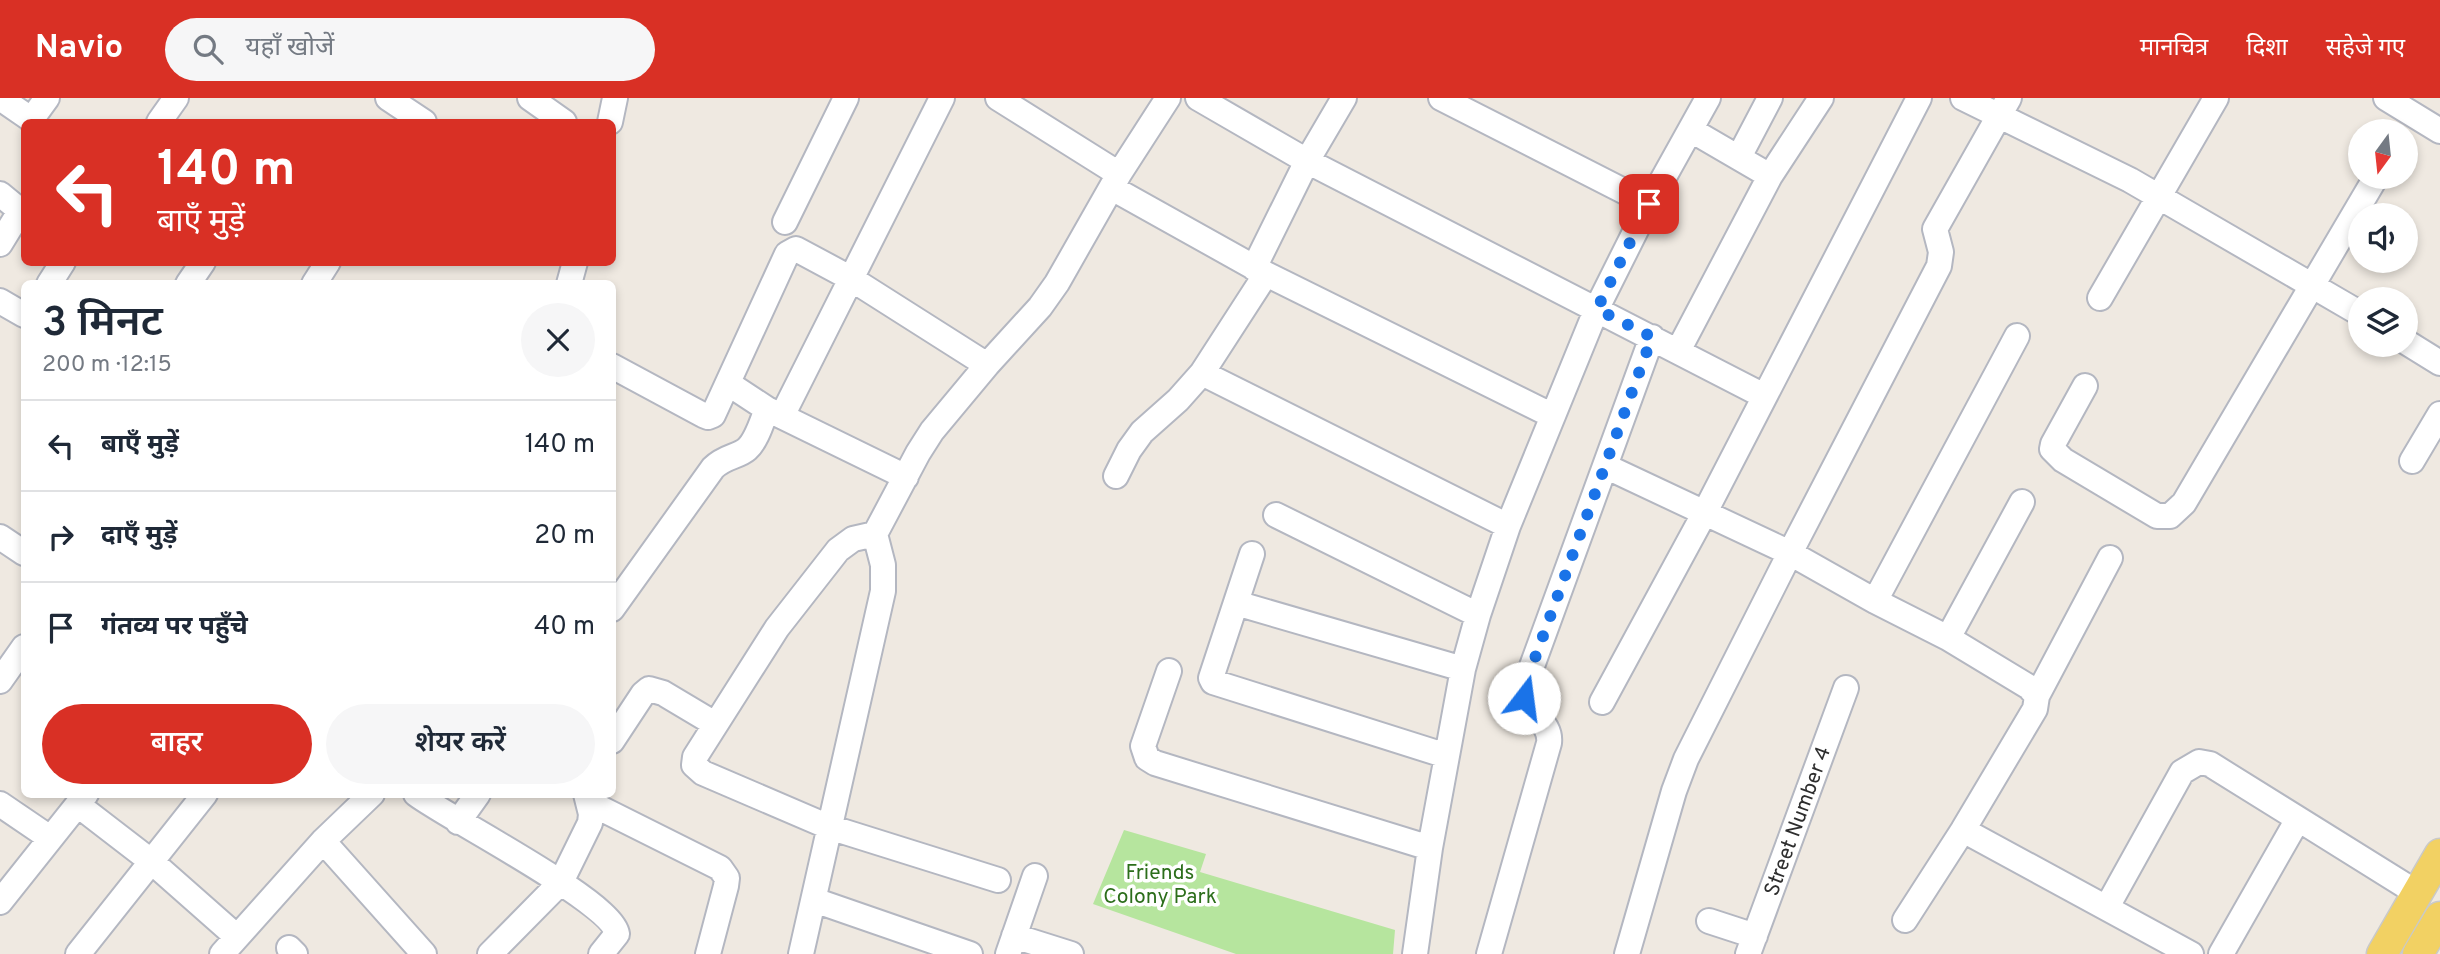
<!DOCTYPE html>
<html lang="hi">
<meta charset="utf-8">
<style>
body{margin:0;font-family:Overpass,"Noto Sans Devanagari",sans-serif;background:#f6f6f7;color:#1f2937;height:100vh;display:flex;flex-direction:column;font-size:26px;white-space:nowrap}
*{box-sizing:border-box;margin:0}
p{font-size:23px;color:#747a83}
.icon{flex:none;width:38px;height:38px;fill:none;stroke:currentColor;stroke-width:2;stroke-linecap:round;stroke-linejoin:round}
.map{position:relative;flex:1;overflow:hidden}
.drawer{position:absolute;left:21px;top:182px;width:595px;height:518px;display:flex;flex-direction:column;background:#fff;border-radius:10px;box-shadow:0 4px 10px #0003}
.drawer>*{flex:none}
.top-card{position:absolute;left:21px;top:21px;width:595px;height:147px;border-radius:10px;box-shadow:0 4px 10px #0003;background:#d93025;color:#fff;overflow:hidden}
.needle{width:46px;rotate:195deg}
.controls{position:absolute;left:2348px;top:21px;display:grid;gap:14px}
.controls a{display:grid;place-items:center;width:70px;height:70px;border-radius:50%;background:#fff;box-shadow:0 4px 10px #0003;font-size:35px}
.pin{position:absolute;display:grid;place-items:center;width:60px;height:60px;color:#fff;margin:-30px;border-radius:14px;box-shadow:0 4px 10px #0006}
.me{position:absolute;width:77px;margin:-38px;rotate:15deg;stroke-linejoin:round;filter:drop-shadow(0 0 5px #0008)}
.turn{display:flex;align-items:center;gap:24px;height:147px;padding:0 21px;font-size:32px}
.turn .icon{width:91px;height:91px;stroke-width:2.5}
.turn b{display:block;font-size:49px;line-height:60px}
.round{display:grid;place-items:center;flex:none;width:74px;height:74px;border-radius:37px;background:#f6f6f7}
.summary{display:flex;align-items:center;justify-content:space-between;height:119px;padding:0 21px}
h1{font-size:42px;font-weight:600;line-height:52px}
.button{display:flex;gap:14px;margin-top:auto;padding:14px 21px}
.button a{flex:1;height:80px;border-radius:42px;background:#d93025;color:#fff;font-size:28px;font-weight:600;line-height:80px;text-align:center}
.button a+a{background:#f6f6f7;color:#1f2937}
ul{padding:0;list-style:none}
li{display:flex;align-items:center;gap:21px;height:91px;padding:0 21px;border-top:2px solid #e0e1e3}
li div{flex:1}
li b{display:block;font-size:26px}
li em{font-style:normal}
header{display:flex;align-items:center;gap:42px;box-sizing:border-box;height:98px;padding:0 35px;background:#d93025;color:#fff}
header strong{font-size:33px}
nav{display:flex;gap:38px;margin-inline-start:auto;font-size:24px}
.search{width:490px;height:63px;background:#f6f6f7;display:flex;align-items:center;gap:18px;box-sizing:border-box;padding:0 24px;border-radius:38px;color:#747a83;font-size:26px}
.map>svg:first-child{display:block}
.green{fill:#b6e59e}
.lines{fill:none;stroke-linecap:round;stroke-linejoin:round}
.minor-casing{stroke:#b4b7c1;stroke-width:28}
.major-casing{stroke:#c9c9c9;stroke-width:33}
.minor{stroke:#fff;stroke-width:24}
.major{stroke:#f2d163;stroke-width:30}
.route{stroke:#1a73e8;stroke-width:12;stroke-dasharray:0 21.6}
.labels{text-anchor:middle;stroke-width:7;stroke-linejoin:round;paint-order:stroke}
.street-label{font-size:21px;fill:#2e2e2e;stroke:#fff}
.park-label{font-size:21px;fill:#2c6e1b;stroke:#fff}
</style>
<header>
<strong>Navio</strong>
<div class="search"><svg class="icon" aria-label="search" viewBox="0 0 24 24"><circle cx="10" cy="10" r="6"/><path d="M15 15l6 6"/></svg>यहाँ खोजें</div>
<nav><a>मानचित्र</a><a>दिशा</a><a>सहेजे गए</a></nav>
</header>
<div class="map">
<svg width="2440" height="856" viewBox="0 0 2440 856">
<rect width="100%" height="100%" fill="#efe9e1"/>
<path class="green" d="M1124,732L1206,756L1200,774L1395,832L1393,856H1236L1093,806Z"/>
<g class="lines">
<g class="minor-casing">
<path id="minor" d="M0,0L35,24
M388,0L424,24
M530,0L564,24
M998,0L1119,76
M1198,0L1307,63L1764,298
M1441,0L1649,106
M1963,0L2130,82L2361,216
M2386,0L2440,33
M31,22L47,0
M159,24L176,0
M610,24L615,0
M1691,32L1770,78
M1739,59L1770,0
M1112,90L1266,176L1553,318
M0,96L17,110L19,115L0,146
M785,124L846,0
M1254,170L1307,63L1344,0
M49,186L63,164
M188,186L203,164
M314,186L328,164
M569,186L575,164
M2100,200L2216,0
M0,203L24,217
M2406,244L2440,265
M1678,253L1770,78L1821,0
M612,268L703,317L708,319L713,317L787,156L796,151L850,180L987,267
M1202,275L1508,428
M729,286L767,311L906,379
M2085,288L2053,346L2052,351L2063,362L2157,418H2170L2184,405L2376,79
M782,318L942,0
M2412,363L2440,316
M1605,368L1790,455L1875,503L1948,540L2029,589L2037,598L2035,611L1963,732L1905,822
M1116,378L1129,352L1142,334L1178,302L1202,275L1266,176
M1276,417L1478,517
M0,439L24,455
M1252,456L1211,580L1213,584L1447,658
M1875,503L2017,238
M1236,505L1463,571
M612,511L713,370C725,358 738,359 747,351C757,342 762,323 767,311
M1948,540L2022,404
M1169,573L1143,648L1147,660L1155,665L1430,750
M0,583L24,549
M2037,598L2110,460
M1602,604L1704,416L1919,0
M612,643L643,596L649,591L663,595L715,626
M416,696C449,721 613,804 617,836L601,856
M588,704L720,770L727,780L726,788L708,856
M0,706L50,740
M78,707L152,764L237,839
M458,724L478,696
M1963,732L2191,856
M323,743L424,856
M998,782L829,729L703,675L694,667L695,659L777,530L838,452L853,441L875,436L918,355L932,333L987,267L1040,209L1057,185L1119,76L1168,0
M814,802L970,856
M0,804L86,696
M2107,809L2182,674L2199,664L2210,666L2417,795
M1709,823L1755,838
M1014,838L1071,856
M289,850L295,856
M78,856L205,696
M222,856L323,743L372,696
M490,856L561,784L590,725L591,716L586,696
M801,856L883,493V467L875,436
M1008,856L1035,778
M1415,856L1430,750L1463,571L1478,517L1508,428L1597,210L1649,106L1708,0
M1489,856L1549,645C1552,622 1523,616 1524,590L1652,239
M1627,856L1674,693L1686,661L1790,455L1939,168L1941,154L1935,131L2009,0
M1748,856L1846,590
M2221,856L2298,721"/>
</g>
<g class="major-casing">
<path id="major" d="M2382,856L2440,756
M2418,856L2440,819"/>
</g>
<use href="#minor" class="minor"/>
<use href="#major" class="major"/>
</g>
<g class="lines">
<path class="route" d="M1524,600L1527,582L1652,239L1597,211L1649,106"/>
</g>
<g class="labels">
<g class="street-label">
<text transform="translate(1797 723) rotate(-70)" y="7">Street Number 4</text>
</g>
<g class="park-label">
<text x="1160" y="781">Friends<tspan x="1160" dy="24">Colony Park</tspan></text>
</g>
</g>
</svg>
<div class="controls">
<a><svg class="needle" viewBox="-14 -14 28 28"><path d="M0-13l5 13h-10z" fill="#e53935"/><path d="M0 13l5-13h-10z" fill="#747a83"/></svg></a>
<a><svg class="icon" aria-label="sound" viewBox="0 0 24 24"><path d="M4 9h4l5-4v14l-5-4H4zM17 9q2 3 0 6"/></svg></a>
<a><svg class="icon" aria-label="layers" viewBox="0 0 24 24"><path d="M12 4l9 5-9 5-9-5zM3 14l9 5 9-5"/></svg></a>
</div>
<div class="pin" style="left:1649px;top:106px;background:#d93025"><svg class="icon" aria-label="arrive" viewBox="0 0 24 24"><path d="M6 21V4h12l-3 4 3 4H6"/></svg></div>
<svg class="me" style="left:1524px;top:600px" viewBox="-20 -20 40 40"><circle r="19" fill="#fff"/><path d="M0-13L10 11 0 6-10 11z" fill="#1a73e8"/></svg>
<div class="top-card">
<div class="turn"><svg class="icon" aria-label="left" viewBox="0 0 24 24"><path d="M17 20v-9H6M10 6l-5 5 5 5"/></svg><div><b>140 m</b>बाएँ मुड़ें</div></div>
</div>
<section class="drawer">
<div class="summary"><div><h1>3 मिनट</h1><p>200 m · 12:15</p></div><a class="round"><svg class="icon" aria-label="close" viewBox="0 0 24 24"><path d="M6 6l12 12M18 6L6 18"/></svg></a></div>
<ul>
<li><svg class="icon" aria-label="left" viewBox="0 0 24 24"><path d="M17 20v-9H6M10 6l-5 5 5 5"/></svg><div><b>बाएँ मुड़ें</b></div><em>140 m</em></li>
<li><svg class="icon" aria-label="right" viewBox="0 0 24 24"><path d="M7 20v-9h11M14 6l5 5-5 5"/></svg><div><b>दाएँ मुड़ें</b></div><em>20 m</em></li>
<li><svg class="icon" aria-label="arrive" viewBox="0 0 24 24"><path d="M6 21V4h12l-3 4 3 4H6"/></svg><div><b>गंतव्य पर पहुँचे</b></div><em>40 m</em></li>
</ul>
<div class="button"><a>बाहर</a><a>शेयर करें</a></div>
</section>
</div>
